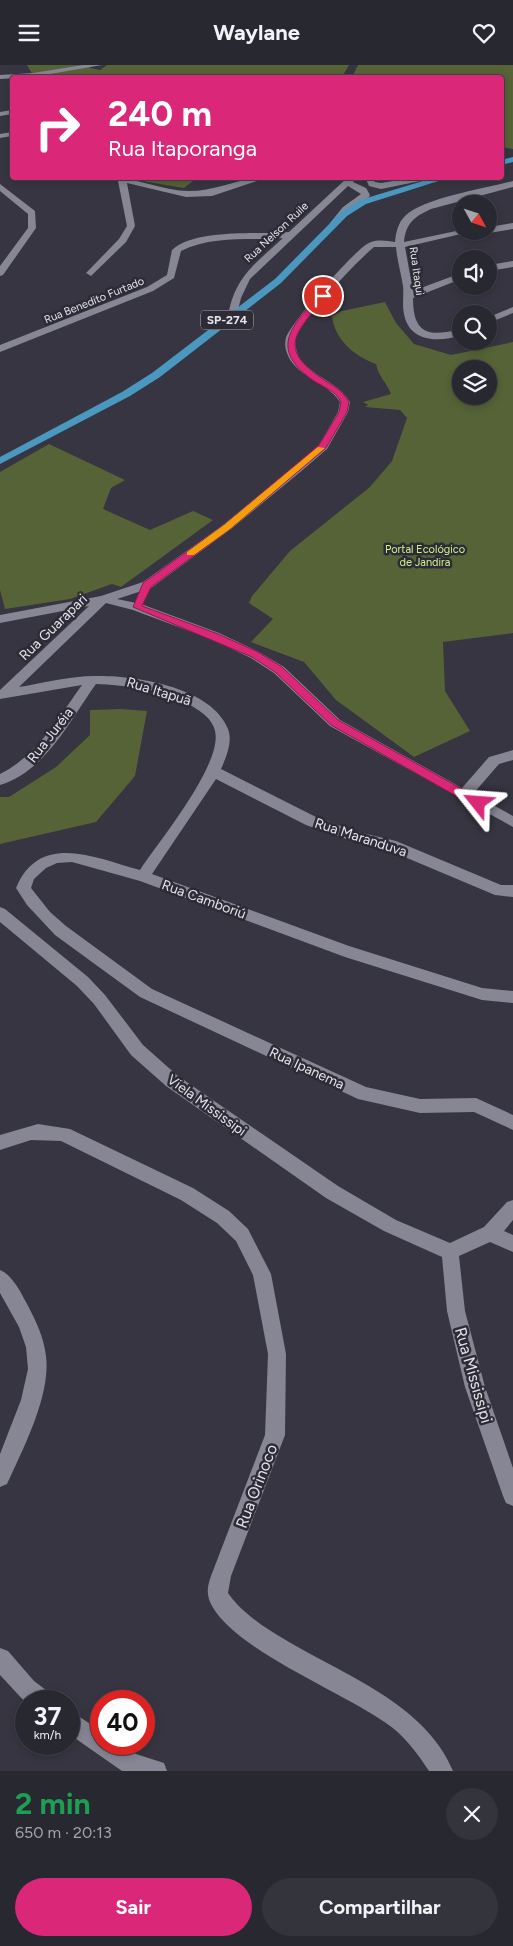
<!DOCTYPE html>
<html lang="pt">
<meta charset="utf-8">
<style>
body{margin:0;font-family:Figtree,sans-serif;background:#34343d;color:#f1f3f6;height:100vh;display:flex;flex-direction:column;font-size:19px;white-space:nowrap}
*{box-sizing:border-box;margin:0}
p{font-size:16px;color:#a5a6ab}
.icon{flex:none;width:28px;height:28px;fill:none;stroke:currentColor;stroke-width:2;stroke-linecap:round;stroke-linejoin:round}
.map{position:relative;height:1706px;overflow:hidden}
.details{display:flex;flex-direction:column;background:#282831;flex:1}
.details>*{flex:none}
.banner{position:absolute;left:10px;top:10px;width:494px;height:105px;border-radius:5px;box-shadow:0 2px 8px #0003,0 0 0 1px #44444d;background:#db2777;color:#fff;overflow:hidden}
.needle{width:32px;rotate:130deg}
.fabs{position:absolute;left:452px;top:130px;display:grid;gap:10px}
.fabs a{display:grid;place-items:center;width:45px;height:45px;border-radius:50%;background:#282831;box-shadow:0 2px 8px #0003,0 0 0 1px #44444d;font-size:25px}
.speed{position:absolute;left:15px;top:1625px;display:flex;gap:10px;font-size:25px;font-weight:700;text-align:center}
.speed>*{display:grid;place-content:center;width:65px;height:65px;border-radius:50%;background:#282831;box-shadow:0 2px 8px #0003,0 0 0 1px #44444d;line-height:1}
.speed small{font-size:12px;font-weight:400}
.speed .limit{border:8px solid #d22;background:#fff;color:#111}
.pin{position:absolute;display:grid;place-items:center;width:42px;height:42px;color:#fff;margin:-21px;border:2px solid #fff;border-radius:50%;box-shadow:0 1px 5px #0007}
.me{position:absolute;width:55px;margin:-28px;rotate:298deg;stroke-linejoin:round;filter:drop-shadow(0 0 4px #0008)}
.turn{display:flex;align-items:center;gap:18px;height:105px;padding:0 15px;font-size:22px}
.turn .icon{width:65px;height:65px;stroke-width:2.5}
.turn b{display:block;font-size:35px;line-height:42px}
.round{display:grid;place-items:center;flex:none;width:52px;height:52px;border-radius:26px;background:#34343d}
.head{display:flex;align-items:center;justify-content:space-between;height:85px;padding:0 15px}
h1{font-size:30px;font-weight:700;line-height:38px;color:#1e9e55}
.action{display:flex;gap:10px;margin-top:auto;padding:10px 15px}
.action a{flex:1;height:58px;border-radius:30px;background:#db2777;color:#fff;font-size:20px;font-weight:700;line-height:58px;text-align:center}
.action a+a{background:#34343d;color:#f1f3f6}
header{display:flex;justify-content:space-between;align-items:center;height:65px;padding:0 15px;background:#282831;font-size:22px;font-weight:700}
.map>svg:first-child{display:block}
.green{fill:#556336;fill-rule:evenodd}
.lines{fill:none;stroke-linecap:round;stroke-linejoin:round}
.minor{fill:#878694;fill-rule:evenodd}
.major{fill:#4a98bf;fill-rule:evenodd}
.route{fill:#db2777;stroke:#8e194d}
.slow{fill:#f59e0b}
.labels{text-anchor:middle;stroke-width:5;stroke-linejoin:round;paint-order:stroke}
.far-street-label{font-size:11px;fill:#e5e4ec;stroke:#2c2b36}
.far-park-label{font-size:11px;fill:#d1f388;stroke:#2c2b36}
.shield{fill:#2c2b36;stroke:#aeacb5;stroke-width:1}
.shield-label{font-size:12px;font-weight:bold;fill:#e5e4ec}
.street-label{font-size:14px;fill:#e5e4ec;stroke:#2c2b36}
.near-street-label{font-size:16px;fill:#e5e4ec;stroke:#2c2b36}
</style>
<header><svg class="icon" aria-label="menu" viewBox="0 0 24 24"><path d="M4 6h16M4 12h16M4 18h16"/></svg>Waylane<svg class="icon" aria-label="heart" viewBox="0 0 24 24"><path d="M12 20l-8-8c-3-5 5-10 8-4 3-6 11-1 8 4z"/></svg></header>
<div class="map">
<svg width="513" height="1706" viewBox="0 0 513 1706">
<rect width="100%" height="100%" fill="#363541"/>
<path class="green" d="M27,0H91L90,3L100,5L107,0H349L342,12H34Z
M358,0H513V84L501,82V12H352Z
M124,113H197L184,123Z
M385,237L396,258L414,279L451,290L513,277V568L443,577L445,626L470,666L414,692L336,635L304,597L251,577L273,554L249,538L252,531L290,486L370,422L392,396L407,353L400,345L365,342L368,340L363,337L391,329C387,318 378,311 376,299C355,291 335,276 332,251L342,246ZM461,304H489V331H461Z
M49,379L125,415L111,423L103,444L150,465L193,446L213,455L121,522L112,519L70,534L5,544L0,525V407Z
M121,644L147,646L135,711L96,757L0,779V732H9L56,702L90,670V645Z"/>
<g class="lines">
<path class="minor" d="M83,0H102L33,12L0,14V10L33,8Z
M12,45V49L0,51V47Z
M12,67V71L0,73V69Z
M108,112C136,112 162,126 189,126C217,126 241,112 269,112L212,131L186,132L127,118L135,161L126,177L91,211L86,208L88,206L119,174L127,161L118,116Z
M348,112H357L353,117L366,123L370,130L369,132L349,146L337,160H331L330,158L343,142L361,129L348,121L250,214L241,233L236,253L228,251C235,211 255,199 283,173C249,176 213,170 181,186L174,213L153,226L0,287V280L147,222L167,210L172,185C196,163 258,170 289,167Z
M365,112H371L375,117L381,118L417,112H440L381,124L369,121Z
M513,116V122L431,144C414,152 406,158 404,177L461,165L474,166L405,182L413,226L461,208V214L413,233C413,270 429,272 461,264V270C439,278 409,277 404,249C402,240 404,230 403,221C401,208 397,195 396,182H374C358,195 301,255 296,273C294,279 297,290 301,295C315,313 338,317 350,337L348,347L327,384L299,408L231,464L151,523L117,534L141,539L219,568L259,587L284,602L340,655L462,723L489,692L513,685V695L499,699L473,729L513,751V762L330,661L274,608L251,593L211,574L133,545L106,538L19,622C44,618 69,611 95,611C134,610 212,622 228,664C233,676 226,693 221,704L316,752L354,766L396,776L501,820H513V832L495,830L388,785L352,776L306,760L216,714L152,809L349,881L482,923L513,926V938L482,935L345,892L140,816L72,797L57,798L46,803L34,814L31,823L50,847L66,861L152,924L366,1022L420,1034L476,1033L513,1050V1065L474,1047L420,1048L358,1034L140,932L55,870L27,840L16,823C40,766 95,793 140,805C159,776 223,699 215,666C212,651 194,642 182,636C155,624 125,620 96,619C70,655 46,706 0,720V709C38,690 58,653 82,620L0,634V625L89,541L0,558V550L101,531L143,517L223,460L319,380L338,347L340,337C327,316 293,312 286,285C285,282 285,276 286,273C290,259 356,183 369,178C377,174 387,176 395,177C396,167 398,158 405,151C423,133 487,123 513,116Z
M0,119L35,146L36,163L3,210L0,211V201L28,163V149L0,126Z
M513,158V164L489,168L485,166H489V162Z
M513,196V202L489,206V200Z
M513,242V248L489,258V252Z
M0,842L5,844L88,912L105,930L143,980L178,1011L338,1121L396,1155L450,1178L484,1162L507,1137L513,1135V1155L504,1166L513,1170V1187L490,1177L459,1191L465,1246L485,1322L513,1403V1441L506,1438L503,1431L465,1322L447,1246L442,1192L384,1166L326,1133L166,1021L131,990L94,939L77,921L0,857Z
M38,1059L70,1064L193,1123L229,1146L248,1164L271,1209L286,1289L285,1370L231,1511L228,1528C242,1548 264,1562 284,1574C342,1609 426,1639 453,1706H429C417,1688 404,1670 386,1658C342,1627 236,1585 212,1541C206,1530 207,1522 211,1511L265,1370L268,1289L253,1210L236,1176L217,1158L181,1135L61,1076L31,1075L0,1085V1070Z
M0,1205C12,1210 20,1226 26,1237C35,1254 44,1272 46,1291C51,1330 23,1384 7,1419L0,1422V1389L21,1335L28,1304L26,1282L19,1262L0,1228Z
M0,1583L8,1586L34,1616L50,1628L53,1636L26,1638L0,1610Z
M69,1645L101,1666V1679H120L136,1689L164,1698L167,1706H122L69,1669Z"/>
<path class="major" d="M513,92V97L501,100V95Z
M436,112H451L366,139L347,151L281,218L160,312L130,331L0,399V392L122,327L152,308L275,214L341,147L360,135Z"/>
</g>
<path class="route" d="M320,229L326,231C301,263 274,281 320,312C332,321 341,323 349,337L347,347L326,383L230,464L151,522L142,541L218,569L258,587L282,602L338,655L482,735V741H474L331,660L275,607L252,592L133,542L143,518L224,460L319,380L339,347L341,337C335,325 325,323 314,316C268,284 291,262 320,229Z"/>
<path class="slow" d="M318,382L325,383L230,464L194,490H187V487L224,460Z"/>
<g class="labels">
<g class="far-street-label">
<text transform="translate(276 167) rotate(-43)" y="4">Rua Nelson Ruile</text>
<text transform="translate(417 206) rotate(82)" y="4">Rua Itaqui</text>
<text transform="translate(94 235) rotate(-22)" y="4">Rua Benedito Furtado</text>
</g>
<g class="far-park-label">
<text x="425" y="488">Portal Ecológico<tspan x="425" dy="13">de Jandira</tspan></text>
</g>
<rect class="shield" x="201" y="245.5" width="52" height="19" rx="4"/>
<g class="shield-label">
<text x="227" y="259">SP-274</text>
</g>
<g class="street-label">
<text transform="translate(53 562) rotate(-44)" y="5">Rua Guarapari</text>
<text transform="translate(159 626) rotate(17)" y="5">Rua Itapuã</text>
<text transform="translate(50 670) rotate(-52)" y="5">Rua Juréia</text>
<text transform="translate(361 772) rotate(18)" y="5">Rua Maranduva</text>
<text transform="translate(204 834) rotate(20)" y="5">Rua Camboriú</text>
<text transform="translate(307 1003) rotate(25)" y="5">Rua Ipanema</text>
<text transform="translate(207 1040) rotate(36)" y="5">Viela Mississipi</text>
</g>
<g class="near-street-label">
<text transform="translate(474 1310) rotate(74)" y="6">Rua Mississipi</text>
<text transform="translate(256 1421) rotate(-69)" y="6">Rua Orinoco</text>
</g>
</g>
</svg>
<div class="fabs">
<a><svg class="needle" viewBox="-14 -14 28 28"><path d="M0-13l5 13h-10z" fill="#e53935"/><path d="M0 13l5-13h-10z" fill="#a5a6ab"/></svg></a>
<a><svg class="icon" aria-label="sound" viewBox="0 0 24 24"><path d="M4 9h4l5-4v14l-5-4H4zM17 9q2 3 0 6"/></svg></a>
<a><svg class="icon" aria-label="search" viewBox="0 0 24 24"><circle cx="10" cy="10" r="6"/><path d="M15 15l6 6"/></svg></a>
<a><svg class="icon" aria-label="layers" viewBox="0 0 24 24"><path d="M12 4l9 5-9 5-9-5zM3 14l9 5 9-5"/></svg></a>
</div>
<div class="speed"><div>37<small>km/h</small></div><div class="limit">40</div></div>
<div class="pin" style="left:323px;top:231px;background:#d93025"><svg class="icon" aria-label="arrive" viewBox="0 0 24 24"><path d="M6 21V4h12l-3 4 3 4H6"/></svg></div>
<svg class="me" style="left:478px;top:738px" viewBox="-20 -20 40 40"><path d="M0-17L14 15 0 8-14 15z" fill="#db2777" stroke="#fff" stroke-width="4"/></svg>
<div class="banner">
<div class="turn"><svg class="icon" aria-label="right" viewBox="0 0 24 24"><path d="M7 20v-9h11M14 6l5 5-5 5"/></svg><div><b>240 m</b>Rua Itaporanga</div></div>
</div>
</div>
<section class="details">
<div class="head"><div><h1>2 min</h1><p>650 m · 20:13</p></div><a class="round"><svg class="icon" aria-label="close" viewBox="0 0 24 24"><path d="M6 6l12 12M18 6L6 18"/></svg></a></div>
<div class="action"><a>Sair</a><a>Compartilhar</a></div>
</section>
